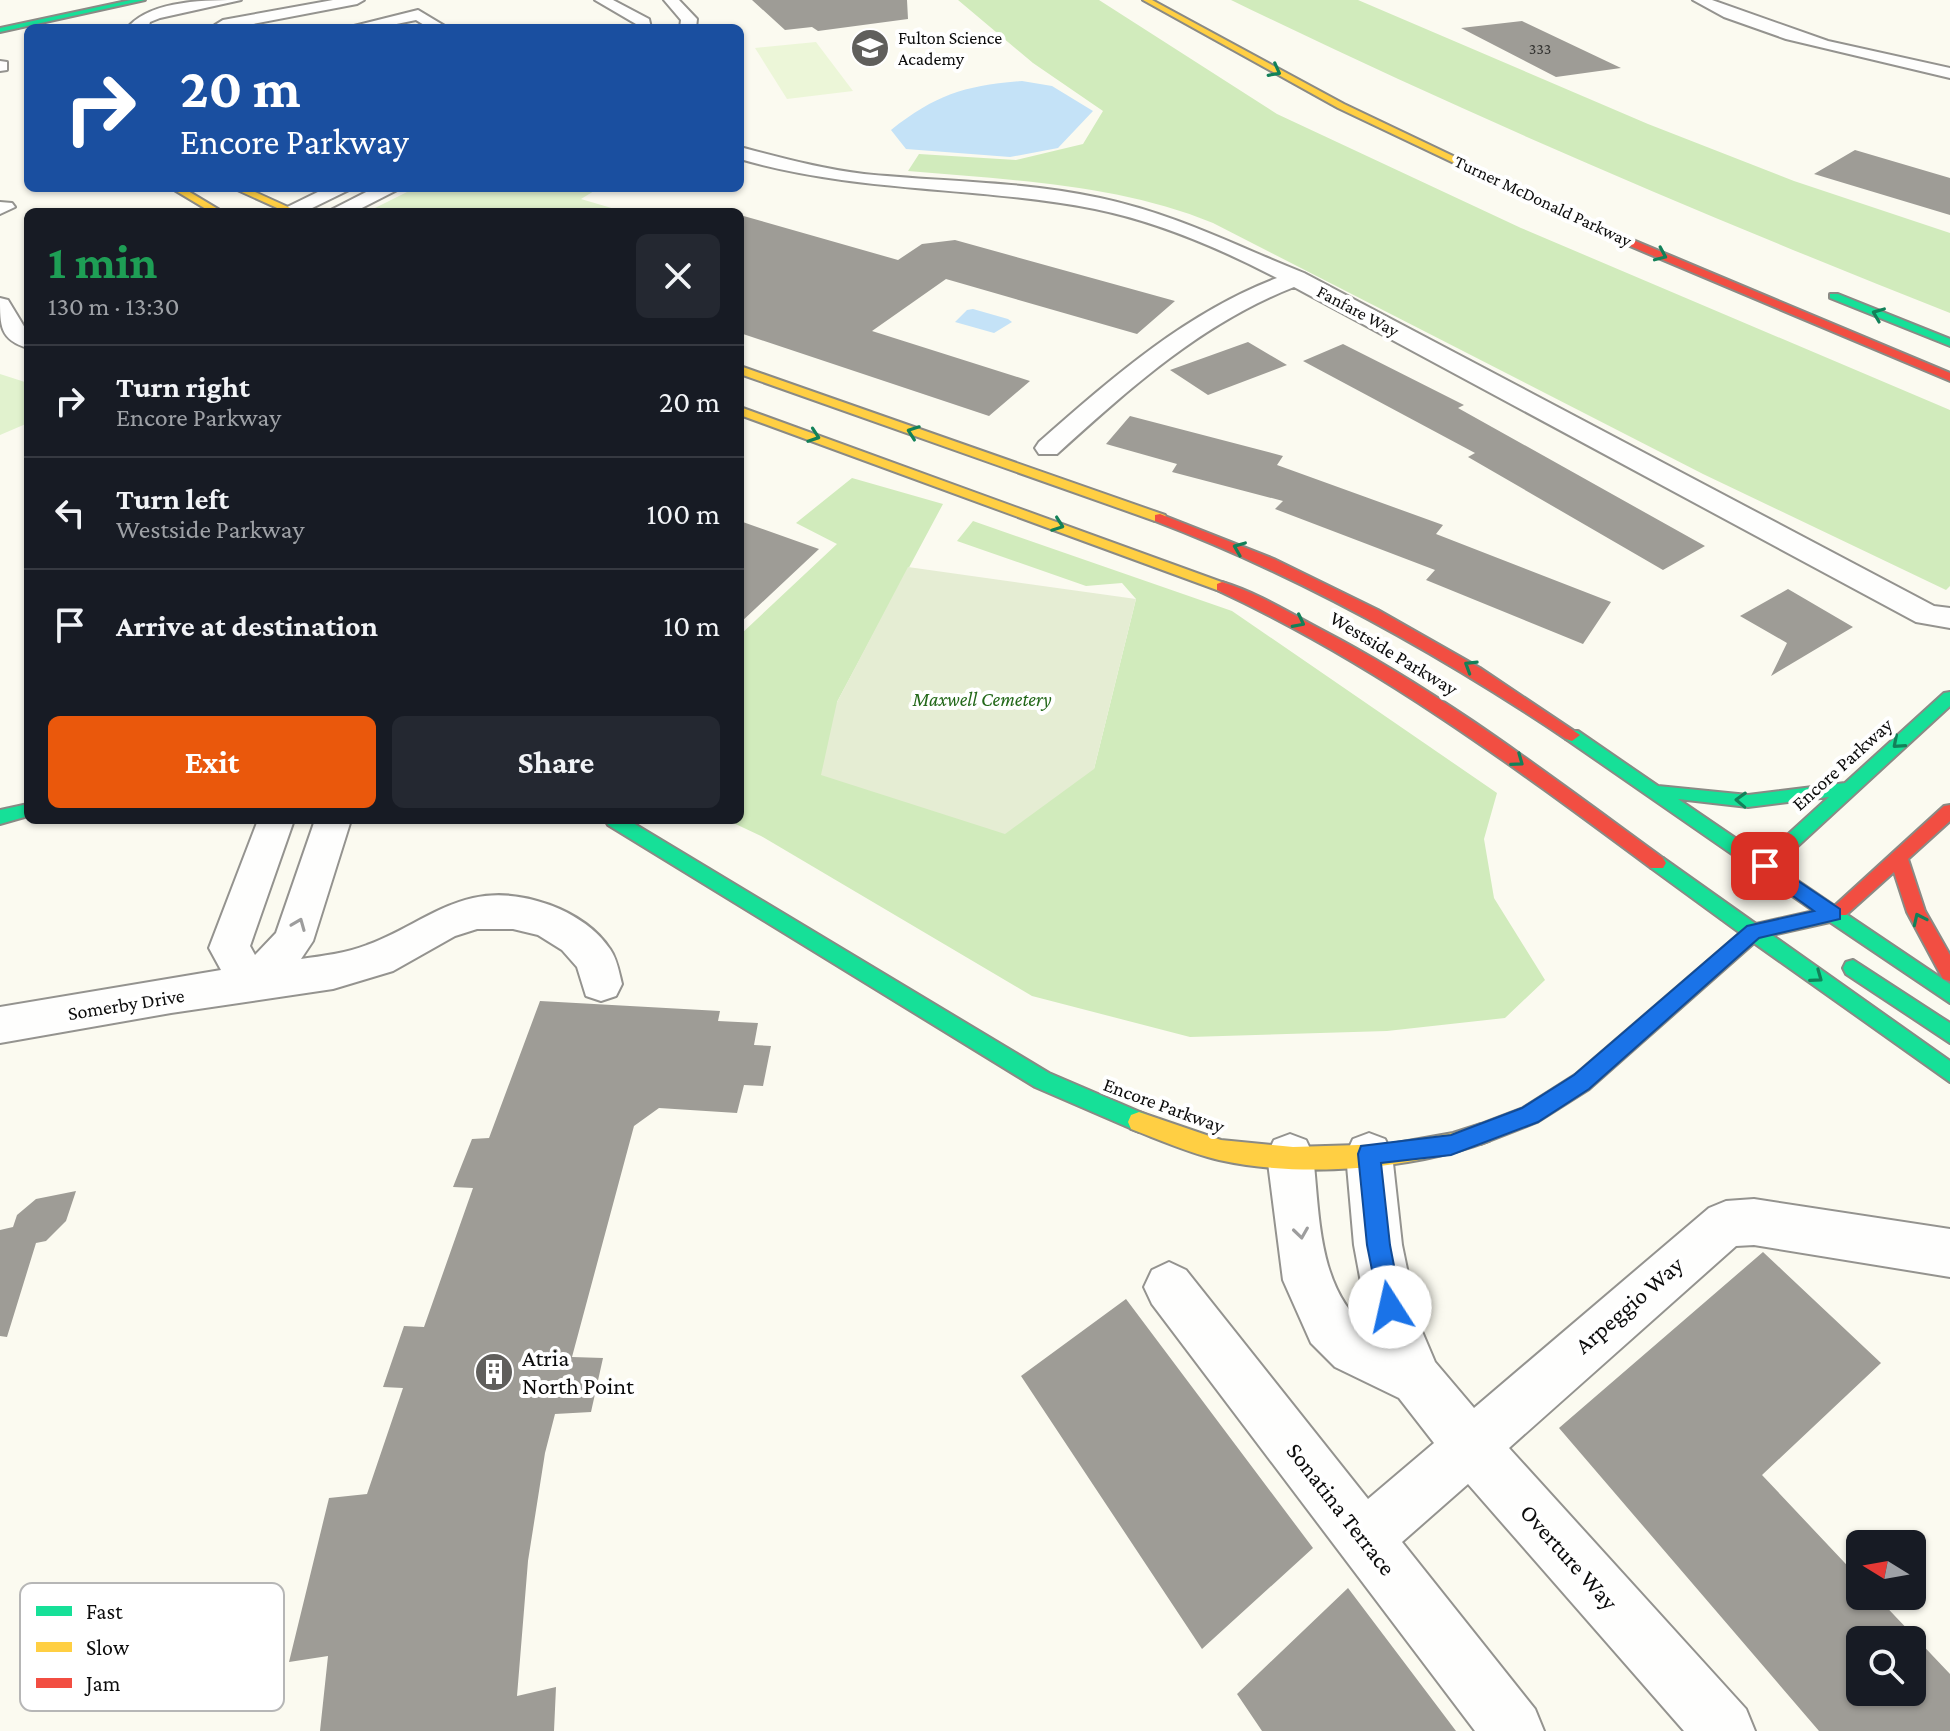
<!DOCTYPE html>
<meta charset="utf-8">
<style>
body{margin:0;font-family:"Crimson Pro",serif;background:#242831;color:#f1f3f6;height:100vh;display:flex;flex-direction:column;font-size:30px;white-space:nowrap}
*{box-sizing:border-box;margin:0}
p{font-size:26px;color:#9ea1a6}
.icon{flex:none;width:44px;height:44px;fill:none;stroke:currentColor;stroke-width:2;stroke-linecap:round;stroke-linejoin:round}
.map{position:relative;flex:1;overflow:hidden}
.side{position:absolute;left:24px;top:208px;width:720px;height:616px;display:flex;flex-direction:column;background:#171b24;border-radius:12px;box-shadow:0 2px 6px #0004}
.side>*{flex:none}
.banner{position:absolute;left:24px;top:24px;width:720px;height:168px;border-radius:12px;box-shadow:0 2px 6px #0004;background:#1a4fa0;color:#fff;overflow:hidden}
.needle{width:52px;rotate:281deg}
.tools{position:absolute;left:1846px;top:1530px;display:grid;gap:16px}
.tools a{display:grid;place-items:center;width:80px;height:80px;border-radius:12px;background:#171b24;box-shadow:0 2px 6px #0004;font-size:40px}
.pin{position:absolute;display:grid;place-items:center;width:68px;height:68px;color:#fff;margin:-34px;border-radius:16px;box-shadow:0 4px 12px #0006}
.me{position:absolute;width:88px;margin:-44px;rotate:350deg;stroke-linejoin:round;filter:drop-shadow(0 0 6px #0008)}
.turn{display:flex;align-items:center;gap:28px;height:168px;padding:0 24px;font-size:36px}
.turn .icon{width:104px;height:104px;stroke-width:2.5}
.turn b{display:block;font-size:56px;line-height:68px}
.round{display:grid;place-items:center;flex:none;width:84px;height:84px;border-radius:12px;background:#242831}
.head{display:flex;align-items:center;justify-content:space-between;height:136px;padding:0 24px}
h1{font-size:48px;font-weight:700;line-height:60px;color:#1e9e55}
.cta{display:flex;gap:16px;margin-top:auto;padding:16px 24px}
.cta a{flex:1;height:92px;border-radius:12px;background:#ea580c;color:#fff;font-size:32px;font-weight:700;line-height:92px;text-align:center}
.cta a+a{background:#242831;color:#f1f3f6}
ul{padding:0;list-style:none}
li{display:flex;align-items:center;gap:24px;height:112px;padding:0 24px;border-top:2px solid #363941}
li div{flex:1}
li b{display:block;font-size:30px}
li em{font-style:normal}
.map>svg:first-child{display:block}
.green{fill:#e1f2ce}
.forest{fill:#d1ebbc}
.cemetery{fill:#e5edd3}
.pitch{fill:#ecf6d8}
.water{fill:#c4e2f7}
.building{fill:#9e9c96;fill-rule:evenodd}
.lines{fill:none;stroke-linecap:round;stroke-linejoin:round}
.street-casing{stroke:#94938f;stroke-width:4}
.fast-casing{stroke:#8a8a85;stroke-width:4}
.slow-casing{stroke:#8a8a85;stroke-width:4}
.jam-casing{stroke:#8a8a85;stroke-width:4}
.street{fill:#fefefd;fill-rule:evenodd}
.fast{fill:#16e098;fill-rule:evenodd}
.slow{fill:#ffcf43;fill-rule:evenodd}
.jam{fill:#f24e42;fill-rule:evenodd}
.oneway{stroke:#128159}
.oneway2{stroke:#9d9d9d}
.route{fill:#1a73e8;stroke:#114b97;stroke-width:2}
.labels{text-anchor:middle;stroke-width:8;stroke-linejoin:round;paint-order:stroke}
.number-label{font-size:16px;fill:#30302e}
.far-poi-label{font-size:18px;fill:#0c0c0c;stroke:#fff;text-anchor:start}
.far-street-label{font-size:18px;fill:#0c0c0c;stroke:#fff}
.street-label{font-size:20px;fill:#0c0c0c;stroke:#fff}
.park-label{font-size:20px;font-style:italic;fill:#236819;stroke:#fff}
.near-street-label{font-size:24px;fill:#0c0c0c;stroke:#fff}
.near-poi-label{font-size:24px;fill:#0c0c0c;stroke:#fff;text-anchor:start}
.key{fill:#fff;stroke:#b6b6b6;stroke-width:2}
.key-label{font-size:22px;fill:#0c0c0c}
</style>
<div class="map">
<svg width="1950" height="1731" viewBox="0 0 1950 1731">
<rect width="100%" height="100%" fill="#fbfaf0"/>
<path class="green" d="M415,188H599L581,199L625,212H367Z
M0,374L28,383V423L0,435Z"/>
<path class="forest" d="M958,0H1099L1277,114L1521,228L1950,410V586L1946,590L1703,474L1213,223C1118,184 1010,180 908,171L919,154L1016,160L1083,144L1103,111L1033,63Z
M1231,0H1358L1648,124L1794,181L1950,233V313C1707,217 1467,115 1231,0Z
M852,478L943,504L837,702L1094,769L1136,599L1122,583L1086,586L957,541L973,521L1232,611L1497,793L1484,839L1494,898L1545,980L1505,1018L1387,1031L1190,1037L1032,996L761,836L727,820H740V635L837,544L796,523Z"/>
<path class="cemetery" d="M908,567L1136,599L1094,769L1005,834L821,775L837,702Z"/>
<path class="pitch" d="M816,42L853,91L787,99L755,48Z"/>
<path class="water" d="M1022,81L1052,86L1093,111L1058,148L1010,157L906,149L891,130C937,94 964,86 1022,81Z
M973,309L1008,319L1012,322L994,333L955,322L967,310Z"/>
<path class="building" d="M752,0H907L908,19L818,31L812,27L785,30Z
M1522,21L1621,68L1556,77L1461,28Z
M1855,150L1950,178V215L1814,174Z
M740,215L898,260L922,244L955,240L1175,301L1137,334L946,279L872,331L1030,381L989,416L740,333Z
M1248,342L1287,365L1208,395L1170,370Z
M1343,344L1464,405L1458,408L1705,546L1663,570L1468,457L1475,453L1303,361Z
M1130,416L1283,456L1277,465L1443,525L1436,534L1611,602L1583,644L1426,580L1435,570L1275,509L1283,501L1172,472L1177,464L1106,444Z
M740,521L819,549L740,623Z
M1788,589L1853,627L1771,676L1787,643L1740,616Z
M540,1001L720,1011L718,1021L758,1023L754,1045L771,1046L763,1086L744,1085L737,1113L659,1108L634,1126L572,1357L603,1358L591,1412L555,1414L545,1453L528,1561L517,1696L556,1687L554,1731H320L328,1656L289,1662L329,1498L367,1494L403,1388L383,1387L404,1326L424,1327L473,1188L453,1187L472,1139L489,1138Z
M76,1191L66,1221L46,1241L36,1243L7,1337L0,1336V1230L13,1227L17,1215L36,1199Z
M1763,1252L1881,1363L1762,1475L1860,1579V1596H1876L1950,1674V1731H1819L1559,1428ZM1860,1640H1912V1692H1860Z
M1126,1299L1313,1548L1202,1649L1021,1376Z
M1348,1588L1456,1731H1262L1237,1694Z"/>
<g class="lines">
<g class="street-casing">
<path id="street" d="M241,0L160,18L150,22L148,28L130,25C154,0 208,0 241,0Z
M333,0H364L357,4L232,28L215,25L223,20Z
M595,0H613L649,19L651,28H635L636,24Z
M664,0H679L697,19L696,28H680L681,20Z
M1693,0H1712L1828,41L1950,68V78L1786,39L1724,17Z
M418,10L448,28H429L416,20L377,28H346Z
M0,61L7,62V70L0,71Z
M740,147C782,158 822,169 864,174C942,182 1023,181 1100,198C1175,214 1234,245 1304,273L1934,606L1950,608V628L1916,622L1294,287C1202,323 1130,388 1057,454H1039L1035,448L1039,442C1112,378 1185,313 1277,278C1219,248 1159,222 1095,209C977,186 857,193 740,159Z
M326,188H353L304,212H277Z
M374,188H401L354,212H327Z
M0,202L12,203L15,207L0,214Z
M0,298L8,300L28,333V348C0,340 0,326 0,298Z
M258,820H294L250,946L255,955L276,933L315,820H351L313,941L301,959C323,956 346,953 367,945C404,932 434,907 473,898C520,887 584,910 610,949C617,959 619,972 622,984L616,996L601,1001L586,996L577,967L562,950L538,935L513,929H477L455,936L393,971L333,989L171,1013L0,1043V1007L221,970L209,948Z
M1369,1133L1385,1139L1392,1154L1402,1245L1418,1322L1435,1362L1474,1408L1709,1208L1726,1201L1754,1199L1950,1229V1277L1754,1245L1736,1246L1509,1448L1746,1709L1755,1731H1684L1468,1484L1402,1542L1535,1709L1544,1731H1475L1152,1304L1144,1287L1152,1270L1169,1262L1186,1270L1368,1499L1434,1443L1399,1398L1335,1367L1311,1343L1283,1280L1267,1155L1274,1140L1290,1134L1306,1140L1313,1155C1320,1216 1317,1290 1370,1331L1354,1245L1346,1154L1353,1139Z"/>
</g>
<g class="fast-casing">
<path id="fast" d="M131,0H145L0,32V28Z
M1830,294H1838L1950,339V346L1830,298Z
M1950,692V706L1776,866L1833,905H1846L1848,910L1846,914L1950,984V1003L1830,922L1772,935L1950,1061V1082L1754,943L1589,1089L1537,1122L1481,1144L1473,1141L1470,1134L1473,1127L1523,1108L1575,1075L1740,933L1651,868L1648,863L1651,858H1663L1756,924L1814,911L1566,739L1564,735L1566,731H1578L1658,786L1748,795L1845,783L1944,693ZM1829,797L1763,857L1678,799L1748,807Z
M28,804V816L0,824V810Z
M605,820H628L1049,1073L1147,1115L1150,1122L1147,1129L1139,1132L1035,1087L608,825Z
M1853,960L1950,1023V1043L1846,974L1843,968L1846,962Z"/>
</g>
<g class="slow-casing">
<path id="slow" d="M1143,0H1152L1344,104L1627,239L1618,241L1338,108Z
M171,188H183L223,212H211Z
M233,188H246L299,212H286Z
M740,366L1165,515L1167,518L1165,521H1155L740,374Z
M740,407L1227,584L1229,587L1222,592L1217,590L740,415Z
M1139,1112L1221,1140L1293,1147L1391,1144L1453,1133L1481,1124L1489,1127L1492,1134L1489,1141C1412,1170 1300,1178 1219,1160C1189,1153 1160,1140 1131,1129L1128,1122L1131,1115Z"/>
</g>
<g class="jam-casing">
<path id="jam" d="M1618,237H1626L1950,373V381L1618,241Z
M1160,514L1274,559L1378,610L1480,668L1580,735L1572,741L1566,739C1436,652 1302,577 1155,521V515Z
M1222,582C1256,592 1290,613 1322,630C1443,693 1553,778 1663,858L1666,863L1663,868H1651C1512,765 1375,663 1217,590V584Z
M1950,805V821L1908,859L1925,911L1950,955V981L1943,979L1907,912L1894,872L1846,915H1832L1830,910L1944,806Z"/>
</g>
<use href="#street" class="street"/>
<use href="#fast" class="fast"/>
<use href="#slow" class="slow"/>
<use href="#jam" class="jam"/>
</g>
<defs><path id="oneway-chevron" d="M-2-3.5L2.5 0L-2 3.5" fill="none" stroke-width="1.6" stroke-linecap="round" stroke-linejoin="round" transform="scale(2)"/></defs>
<g class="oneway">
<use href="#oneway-chevron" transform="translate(1275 71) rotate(28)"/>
<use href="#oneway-chevron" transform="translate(1661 255) rotate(24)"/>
<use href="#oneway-chevron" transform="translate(1878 314) rotate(-158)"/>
<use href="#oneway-chevron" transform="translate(913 432) rotate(-160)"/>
<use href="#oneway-chevron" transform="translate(814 436) rotate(19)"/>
<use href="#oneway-chevron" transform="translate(1058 525) rotate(20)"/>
<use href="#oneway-chevron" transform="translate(1239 548) rotate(-158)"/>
<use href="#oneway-chevron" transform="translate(1299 622) rotate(27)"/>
<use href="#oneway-chevron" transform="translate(1470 666) rotate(-148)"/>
<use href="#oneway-chevron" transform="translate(1898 743) rotate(139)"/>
<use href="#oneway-chevron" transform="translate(1518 761) rotate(36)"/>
<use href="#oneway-chevron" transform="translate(1741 800) rotate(-178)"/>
<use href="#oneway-chevron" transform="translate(1919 919) rotate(-115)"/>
<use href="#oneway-chevron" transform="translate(1817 977) rotate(36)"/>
</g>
<g class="oneway2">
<use href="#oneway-chevron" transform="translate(299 924) rotate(-68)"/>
<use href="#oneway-chevron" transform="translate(1301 1233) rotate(82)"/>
</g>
<path class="route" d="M1765,859L1840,909V919L1759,938L1589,1089L1538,1122L1451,1155L1381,1163L1390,1245L1402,1307L1398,1315L1390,1319L1381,1315L1367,1245L1358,1154L1361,1146L1451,1135L1522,1108L1574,1075L1747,926L1814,911L1758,871L1755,866Z"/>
<defs>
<g id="school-disc" transform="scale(2)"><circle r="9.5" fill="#605f5c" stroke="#fff"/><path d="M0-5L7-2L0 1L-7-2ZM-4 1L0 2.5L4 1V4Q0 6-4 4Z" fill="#fff"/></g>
<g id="building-disc" transform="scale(2)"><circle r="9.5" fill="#605f5c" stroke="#fff"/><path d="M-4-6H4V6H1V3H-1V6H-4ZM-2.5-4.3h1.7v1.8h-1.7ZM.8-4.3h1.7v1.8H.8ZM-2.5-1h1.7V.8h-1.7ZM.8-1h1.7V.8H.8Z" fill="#fff"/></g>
</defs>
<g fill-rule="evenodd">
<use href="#school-disc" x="870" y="48"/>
<use href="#building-disc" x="494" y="1372"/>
</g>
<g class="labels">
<g class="number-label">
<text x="1540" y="54">333</text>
</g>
<g class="far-poi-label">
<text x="898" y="44">Fulton Science<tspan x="898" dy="21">Academy</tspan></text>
</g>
<g class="far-street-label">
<text transform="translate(1543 201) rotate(25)" y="6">Turner McDonald Parkway</text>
<text transform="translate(1358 311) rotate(28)" y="6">Fanfare Way</text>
</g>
<g class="street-label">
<text transform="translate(1394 653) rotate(31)" y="7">Westside Parkway</text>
<text transform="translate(1842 764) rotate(-42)" y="7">Encore Parkway</text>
<text transform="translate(126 1004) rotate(-9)" y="7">Somerby Drive</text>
<text transform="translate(1164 1105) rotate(20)" y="7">Encore Parkway</text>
</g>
<g class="park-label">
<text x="982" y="706">Maxwell Cemetery</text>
</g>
<g class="near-street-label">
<text transform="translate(1629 1305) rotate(-41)" y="8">Arpeggio Way</text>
<text transform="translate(1341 1509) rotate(52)" y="8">Sonatina Terrace</text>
<text transform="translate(1569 1557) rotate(48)" y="8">Overture Way</text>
</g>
<g class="near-poi-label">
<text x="522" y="1366">Atria<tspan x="522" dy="28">North Point</tspan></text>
</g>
</g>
<rect x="20" y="1583" width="264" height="128" rx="12" class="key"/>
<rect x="36" y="1606" width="36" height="10" fill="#16e098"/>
<rect x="36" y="1642" width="36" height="10" fill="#ffcf43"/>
<rect x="36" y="1678" width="36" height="10" fill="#f24e42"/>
<g class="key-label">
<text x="86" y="1619">Fast</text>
<text x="86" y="1655">Slow</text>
<text x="86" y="1691">Jam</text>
</g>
</svg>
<div class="tools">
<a><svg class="needle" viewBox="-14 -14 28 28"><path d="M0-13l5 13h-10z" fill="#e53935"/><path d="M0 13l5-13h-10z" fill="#9ea1a6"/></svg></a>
<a><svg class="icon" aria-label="search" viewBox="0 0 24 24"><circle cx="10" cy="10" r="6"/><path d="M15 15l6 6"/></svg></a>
</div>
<div class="pin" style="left:1765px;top:866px;background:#d93025"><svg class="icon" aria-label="arrive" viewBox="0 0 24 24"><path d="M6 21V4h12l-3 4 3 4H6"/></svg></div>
<svg class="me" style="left:1390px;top:1307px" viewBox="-20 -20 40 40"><circle r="19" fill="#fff"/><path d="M0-13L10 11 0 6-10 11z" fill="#1a73e8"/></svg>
<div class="banner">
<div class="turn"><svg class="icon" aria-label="right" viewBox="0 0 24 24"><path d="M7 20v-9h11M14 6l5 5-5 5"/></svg><div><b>20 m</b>Encore Parkway</div></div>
</div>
<section class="side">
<div class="head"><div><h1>1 min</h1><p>130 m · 13:30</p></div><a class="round"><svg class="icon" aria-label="close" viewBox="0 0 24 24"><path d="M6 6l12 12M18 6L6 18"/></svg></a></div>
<ul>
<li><svg class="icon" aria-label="right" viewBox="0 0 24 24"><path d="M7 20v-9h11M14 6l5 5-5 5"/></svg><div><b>Turn right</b><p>Encore Parkway</p></div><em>20 m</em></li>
<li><svg class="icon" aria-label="left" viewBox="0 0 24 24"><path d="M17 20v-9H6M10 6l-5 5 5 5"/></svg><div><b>Turn left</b><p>Westside Parkway</p></div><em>100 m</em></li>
<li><svg class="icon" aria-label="arrive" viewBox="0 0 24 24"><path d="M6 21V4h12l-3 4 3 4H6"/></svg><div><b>Arrive at destination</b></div><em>10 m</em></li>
</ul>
<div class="cta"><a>Exit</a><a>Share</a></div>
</section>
</div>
